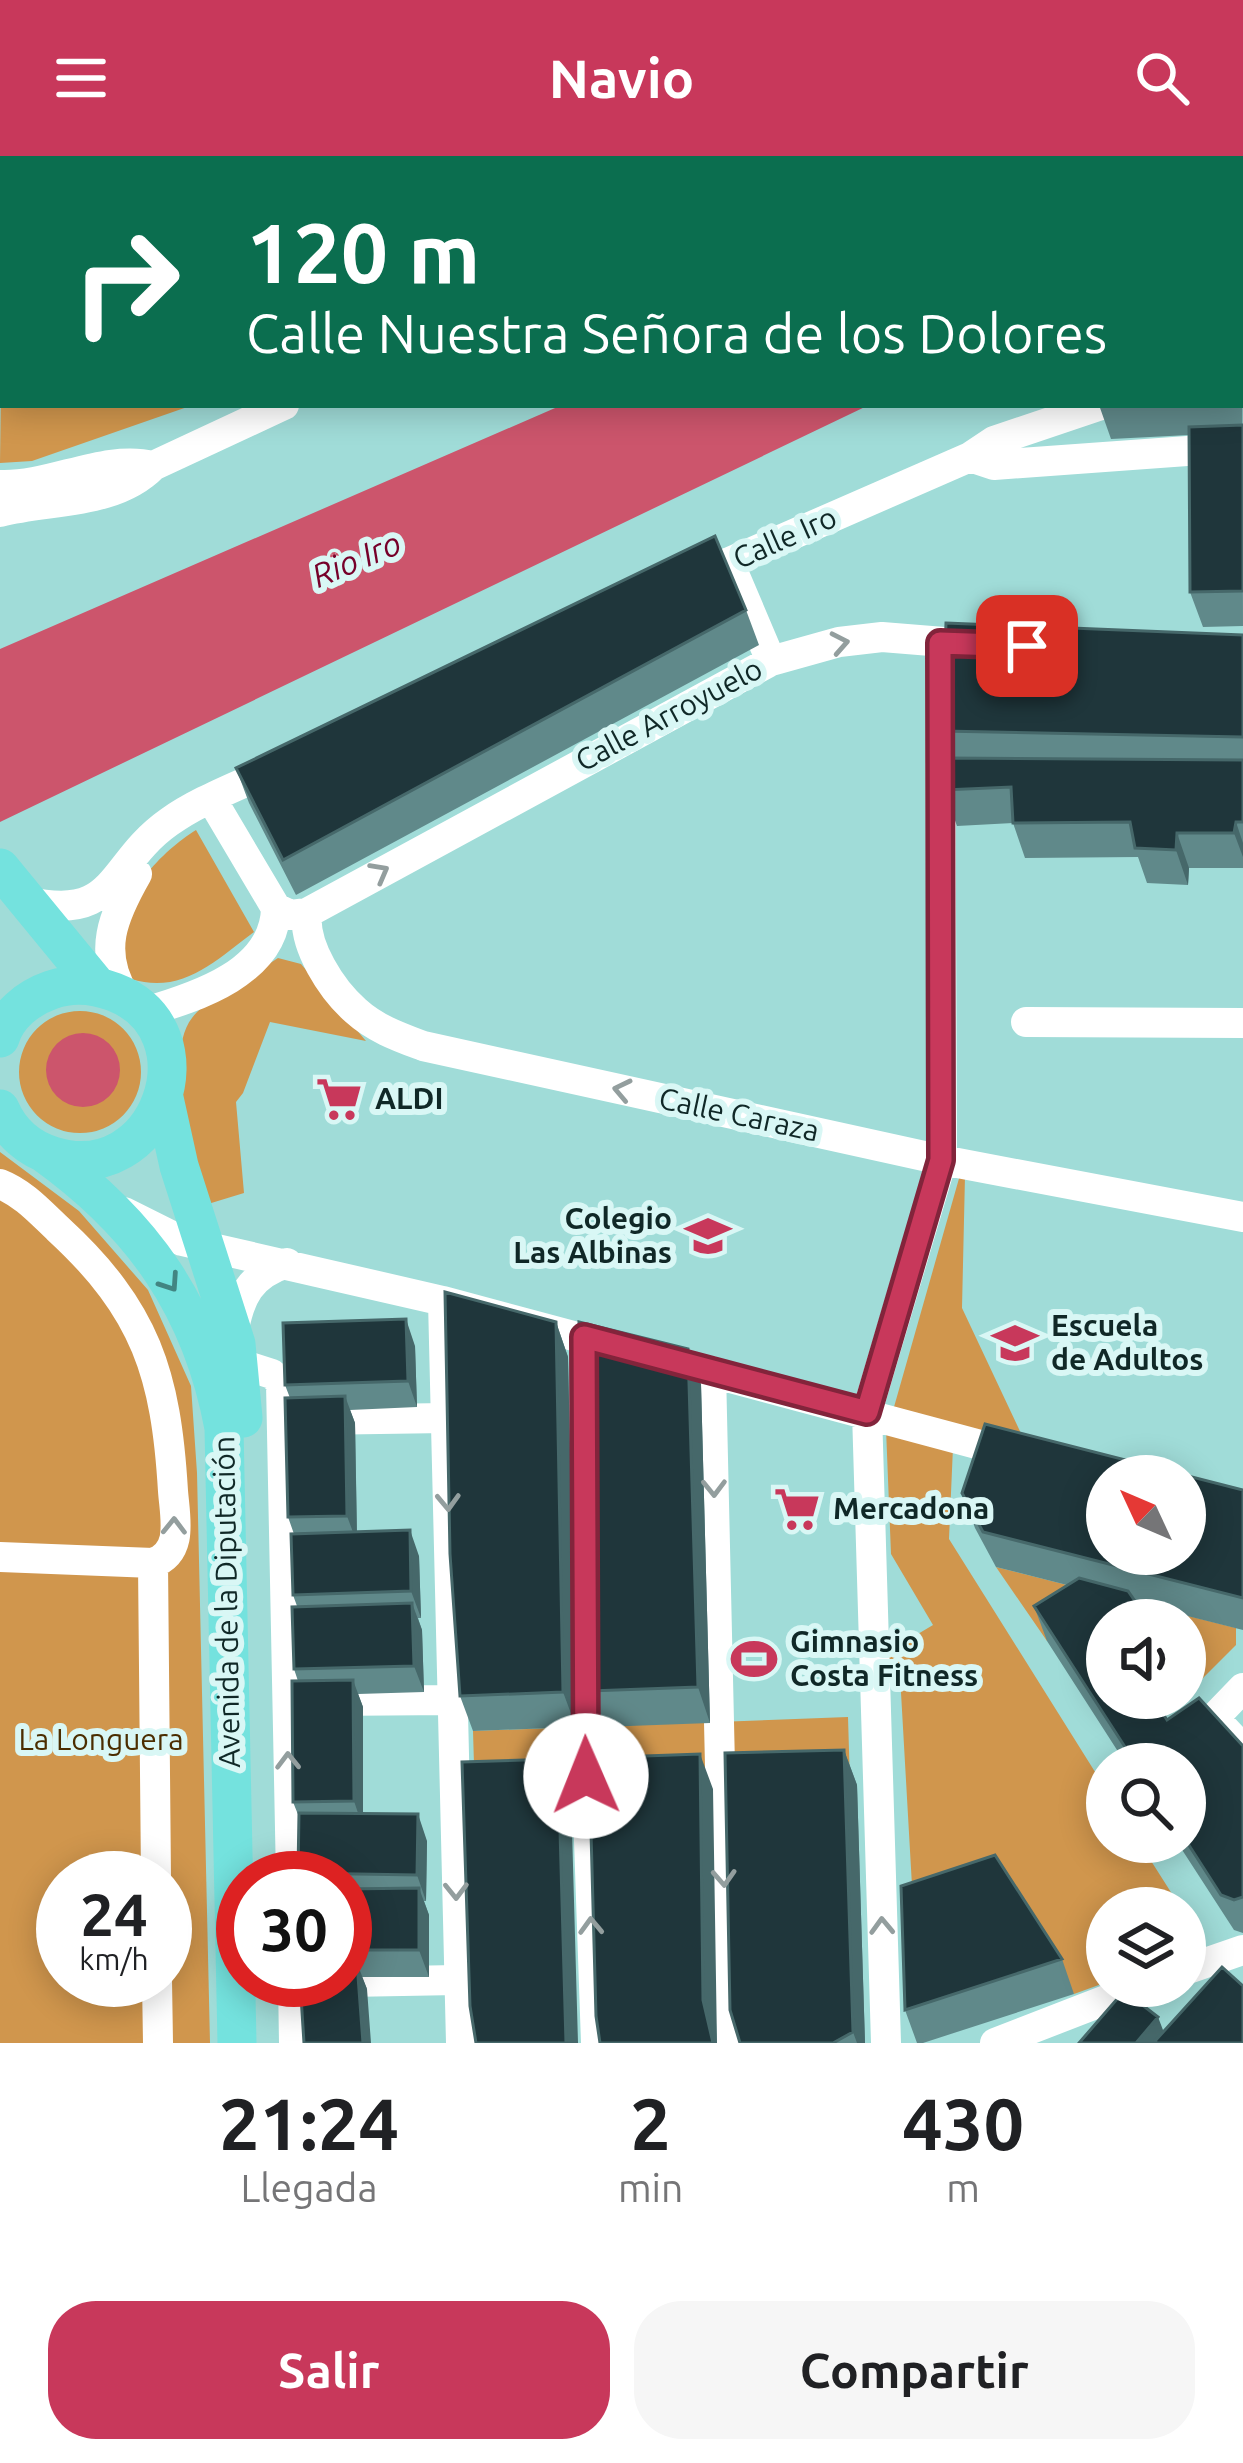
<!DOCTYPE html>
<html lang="es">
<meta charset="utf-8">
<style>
body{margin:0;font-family:Ubuntu,sans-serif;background:#f6f6f6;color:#202124;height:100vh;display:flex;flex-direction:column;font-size:45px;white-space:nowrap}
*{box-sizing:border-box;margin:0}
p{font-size:39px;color:#757577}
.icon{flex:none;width:66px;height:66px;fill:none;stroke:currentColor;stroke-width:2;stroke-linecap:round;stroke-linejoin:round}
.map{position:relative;height:1887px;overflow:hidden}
.details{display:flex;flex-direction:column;background:#fff;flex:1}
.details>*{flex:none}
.guide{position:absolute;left:0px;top:0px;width:1245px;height:252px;box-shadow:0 6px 30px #0003;background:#0b6e4f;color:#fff;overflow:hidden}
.needle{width:78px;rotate:314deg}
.fabs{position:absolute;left:1086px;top:1299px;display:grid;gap:24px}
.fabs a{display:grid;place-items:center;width:120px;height:120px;border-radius:50%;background:#fff;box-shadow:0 6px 30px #0003;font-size:60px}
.speed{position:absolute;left:36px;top:1695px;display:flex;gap:24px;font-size:60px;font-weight:700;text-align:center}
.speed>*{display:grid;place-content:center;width:156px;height:156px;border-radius:50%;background:#fff;box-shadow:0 6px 30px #0003;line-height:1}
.speed small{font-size:30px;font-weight:400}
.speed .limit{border:18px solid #d22;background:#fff;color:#111}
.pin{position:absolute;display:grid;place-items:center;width:102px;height:102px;color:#fff;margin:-51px;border-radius:24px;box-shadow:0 6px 18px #0006}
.me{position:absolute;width:132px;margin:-66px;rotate:359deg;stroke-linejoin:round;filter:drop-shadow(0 0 9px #0008)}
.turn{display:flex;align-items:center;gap:42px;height:252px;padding:0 48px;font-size:54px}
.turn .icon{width:156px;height:156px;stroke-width:2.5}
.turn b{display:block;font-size:84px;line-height:102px}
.eta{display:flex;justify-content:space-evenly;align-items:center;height:204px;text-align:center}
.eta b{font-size:72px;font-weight:700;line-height:84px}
.action{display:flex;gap:24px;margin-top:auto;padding:24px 48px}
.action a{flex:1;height:138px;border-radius:48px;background:#c8385b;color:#fff;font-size:48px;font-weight:700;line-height:138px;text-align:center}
.action a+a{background:#f6f6f6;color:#202124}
header{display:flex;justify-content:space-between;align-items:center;height:156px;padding:0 48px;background:#c8385b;color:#fff;font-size:54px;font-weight:700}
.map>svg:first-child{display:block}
.green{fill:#d0964d;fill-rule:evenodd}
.water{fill:#cc556c}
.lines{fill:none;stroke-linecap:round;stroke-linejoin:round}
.minor{stroke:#fff;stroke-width:30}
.major{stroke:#74e2de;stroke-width:39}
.wall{fill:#60898a}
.shaded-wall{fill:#46686a}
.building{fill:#1f363b;stroke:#46686a;stroke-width:3;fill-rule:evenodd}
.oneway{stroke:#939e9e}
.oneway2{stroke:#428582}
.route-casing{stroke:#82243b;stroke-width:30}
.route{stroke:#c8385b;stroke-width:21}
.labels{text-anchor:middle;stroke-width:12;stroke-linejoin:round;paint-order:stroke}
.street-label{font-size:30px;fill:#102827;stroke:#d9f7f5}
.poi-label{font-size:30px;font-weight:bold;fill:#102827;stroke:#d9f7f5;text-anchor:start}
.park-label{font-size:30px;fill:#4b2d00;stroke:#d9f7f5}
.water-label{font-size:33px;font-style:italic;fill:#76002a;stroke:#d9f7f5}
</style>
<header><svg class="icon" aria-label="menu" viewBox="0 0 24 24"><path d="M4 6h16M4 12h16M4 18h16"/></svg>Navio<svg class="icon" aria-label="search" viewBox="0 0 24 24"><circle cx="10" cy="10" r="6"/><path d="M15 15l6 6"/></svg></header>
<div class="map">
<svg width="1243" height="1887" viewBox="0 0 1243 1887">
<rect width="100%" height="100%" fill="#a0dcd8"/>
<path class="green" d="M3,73V249H193L32,305L0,307Z
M196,674L254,776C215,805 182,839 131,823C127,815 122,805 120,796C111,748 159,697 196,674Z
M278,802L301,808L366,885L270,866L243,937L236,946L244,1037L208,1048C197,1004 162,900 192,862C208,840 254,818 278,802Z
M19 916a61 61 0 1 1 122 0a61 61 0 1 1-122 0Z
M0,996L79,1055L148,1134L191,1230L197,1317L210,1887H0ZM63,1722H165V1824H63Z
M960,1019L965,1020L962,1152L1026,1288L894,1251Z
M886,1273L953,1291L949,1383L1107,1635V1686H1139L1181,1752H1107V1826L1074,1838L1007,1734L914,1765L900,1519L886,1497L933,1469L891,1398Z
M996,1411L1236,1472V1489L1188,1537L1185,1533V1464H1119L1092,1457L1047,1485Z
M848,1561L850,1628L475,1642L473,1575Z"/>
<path class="water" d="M562,249H869L0,666V493Z
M46 914a37 37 0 1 1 74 0a37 37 0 1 1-74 0Z"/>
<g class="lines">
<path class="minor" d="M459,0L460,3
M748,0L749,3
M1110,0L1111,3
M121,3L129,0
M882,3L889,0
M0,45L3,44
M970,301L994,309L1243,291
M0,329C51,331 104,298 153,310
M0,356C51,343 115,349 153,310L284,249
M729,406L771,505
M693,422L970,301L994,285L1101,249
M212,644L276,752
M26,745C118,767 108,709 169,666C201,643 242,629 278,611
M276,752L291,759L307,757L771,505L839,486L882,481L956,487
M307,757C303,790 332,834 356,855C376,873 399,881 423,890L942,1004L1243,1061
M125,840C97,796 113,760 137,718
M145,856C197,841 275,816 276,752
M1026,866L1243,867
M0,1028C23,1037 40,1056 58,1073C146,1154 166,1218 173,1335C175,1362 184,1396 153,1407L0,1401
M124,1056L182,1085L443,1145L1014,1298
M443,1145L461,1887
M233,1177C240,1140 250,1119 287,1107
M238,1207L272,1218L281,1227L291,1722
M711,1215L721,1654L732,1887
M313,1264L446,1262
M584,1293V1540L596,1887
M153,1407L156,1722
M1243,1532L1214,1562L1243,1593
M323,1545L453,1544
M1185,1814L1243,1794
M157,1824L158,1887
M293,1824L294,1887
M293,1827L457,1824
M886,1887L867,1256L942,1004L940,487
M995,1887L1142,1830"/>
<path class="major" d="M0,712L97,830
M0,882C7,859 28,842 51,834C73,826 93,828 114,836C215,875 159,1033 53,1000C29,993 10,976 0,953
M164,942L179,1010L236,1188L243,1262
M44,997C143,1068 202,1152 224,1272L237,1887"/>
</g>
<path class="wall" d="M557,0H607L599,3H559Z
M1242,84L1243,470L1203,471L1190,436L1189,279L1111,283L1099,249H1242Z
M746,454L759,489L296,739L249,647L236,612Z
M1243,479V712H1189L1188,729L1147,727L1138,701L1025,702L1013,667L957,670L944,634L952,602L942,575Z
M556,1166L568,1201L576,1571L473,1575L460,1540Z
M415,1190L417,1251L350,1254L355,1267L357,1375L419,1400L421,1462H418L422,1474L424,1536L358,1538L363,1551V1658L427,1685L426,1745H424L429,1759V1821H362L367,1833L345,1824V1722H300L298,1717L299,1661L293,1646L298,1525L294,1513L297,1450L293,1439L294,1378L288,1361L290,1242L285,1229Z
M701,1228L710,1567L602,1571L590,1535Z
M1243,1334V1474L1136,1447L1107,1464L1167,1564L1243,1590V1777L1234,1774L1177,1686H1185V1608H1126L1047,1485L1034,1450L1067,1429L996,1411L975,1372L962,1337Z
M844,1594L857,1629L865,1887H740Z
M1062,1803L1074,1838L923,1887H917L905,1854Z"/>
<path class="shaded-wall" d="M1236,666L1243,687V701L1234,677Z
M1177,677L1189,712L1188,729L1176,694Z
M406,1163L415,1190L417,1251L408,1225Z
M556,1166L568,1201L576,1571L563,1536Z
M688,1193L701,1228L710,1567L698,1531Z
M345,1240L355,1267L357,1387L347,1360Z
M410,1374L419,1400L421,1462L411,1435Z
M412,1447L422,1474L424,1536L414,1510Z
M353,1524L363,1551V1672L354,1645Z
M844,1594L857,1629L865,1887H857L853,1876Z
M700,1598L713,1633L717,1887H712L703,1844Z
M558,1603L571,1638L578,1887H566Z
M418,1658L427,1685L426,1745L417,1719Z
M419,1732L429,1759V1821L419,1794Z
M357,1807L367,1833L371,1887H363Z
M1158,1861L1168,1887L1155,1885L1156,1887H1136Z"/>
<path class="building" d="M1242,84H1243L1242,137Z
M1243,169V241H1242V170Z
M1243,269V435L1190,436L1189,271Z
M715,380L746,454L283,704L236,612Z
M946,467L1243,479V581L942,575Z
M945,602L1243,604V666H1236L1234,677H1177L1176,694L1135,692L1130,666L1013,667L1011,631L944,634Z
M445,1136L556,1166L563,1536L460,1540L450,1398Z
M406,1163L408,1225L285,1229L283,1167Z
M579,1166L688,1193L698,1531L590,1535Z
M345,1240L347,1360L288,1361L285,1242Z
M985,1268L1243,1334V1442L983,1376L962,1337ZM1107,1320H1185V1398H1107Z
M410,1374L411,1435L293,1439L291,1378Z
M1079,1422L1128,1435L1148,1464H1107V1542H1153L1167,1564L1199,1542L1243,1590V1741L1234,1744L1221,1739L1185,1683V1608H1136L1034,1450Z
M412,1447L414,1510L294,1513L292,1451Z
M353,1524L354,1645L293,1646L292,1525Z
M844,1594L853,1876L833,1887H740L730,1854L725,1597Z
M700,1598L703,1844L713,1887H600L596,1860L589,1602Z
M558,1603L566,1887H476L470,1850L462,1606Z
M299,1657L418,1658L417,1719L298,1717Z
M995,1699L1062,1803L905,1854L901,1730Z
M419,1732V1794H345V1733Z
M345,1806L357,1807L363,1887H304L300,1824H345Z
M1222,1811L1243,1830V1887H1157L1155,1885Z
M1124,1835L1158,1861L1136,1887H1079Z"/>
<defs><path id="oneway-chevron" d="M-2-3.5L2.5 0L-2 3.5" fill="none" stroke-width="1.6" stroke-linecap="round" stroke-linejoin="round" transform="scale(3)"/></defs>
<g class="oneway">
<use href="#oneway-chevron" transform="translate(840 487) rotate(-11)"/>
<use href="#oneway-chevron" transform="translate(380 716) rotate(-29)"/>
<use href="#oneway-chevron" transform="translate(622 934) rotate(-168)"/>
<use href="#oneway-chevron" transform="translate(714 1332) rotate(89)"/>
<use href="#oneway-chevron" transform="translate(448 1346) rotate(88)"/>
<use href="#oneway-chevron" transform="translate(174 1370) rotate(-89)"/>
<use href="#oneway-chevron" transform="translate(288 1605) rotate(-91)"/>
<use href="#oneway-chevron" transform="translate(724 1722) rotate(87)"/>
<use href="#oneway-chevron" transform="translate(456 1735) rotate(89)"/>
<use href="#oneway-chevron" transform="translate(591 1770) rotate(-92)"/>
<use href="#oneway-chevron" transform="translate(882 1770) rotate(-92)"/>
</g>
<use class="oneway2" href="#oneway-chevron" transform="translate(170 1127) rotate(56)"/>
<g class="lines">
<g class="route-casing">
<path id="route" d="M586,1620L584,1181L867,1256L941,1004L940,487L1027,490"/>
</g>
<use href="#route" class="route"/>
</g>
<defs>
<g id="supermarket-bare" transform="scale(3.6)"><path d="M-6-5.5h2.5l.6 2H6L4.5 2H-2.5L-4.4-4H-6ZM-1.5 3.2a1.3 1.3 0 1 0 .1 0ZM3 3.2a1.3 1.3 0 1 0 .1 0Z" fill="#c8385b" stroke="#d9f7f5" stroke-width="2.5" paint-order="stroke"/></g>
<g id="school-bare" transform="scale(3.6)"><path d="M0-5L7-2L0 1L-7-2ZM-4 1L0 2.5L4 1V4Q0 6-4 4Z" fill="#c8385b" stroke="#d9f7f5" stroke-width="2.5" paint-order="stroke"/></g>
<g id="stadium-bare" transform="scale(3.6)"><path d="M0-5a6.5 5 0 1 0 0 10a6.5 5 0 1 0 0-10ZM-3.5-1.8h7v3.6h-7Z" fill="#c8385b" stroke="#d9f7f5" stroke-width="2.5" paint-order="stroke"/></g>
</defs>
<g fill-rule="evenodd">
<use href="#supermarket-bare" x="339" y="943"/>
<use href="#school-bare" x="708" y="1080"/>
<use href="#school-bare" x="1015" y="1187"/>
<use href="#supermarket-bare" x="797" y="1353"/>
<use href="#stadium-bare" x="754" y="1503"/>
</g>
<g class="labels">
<g class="street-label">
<text transform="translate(785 382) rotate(-24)" y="10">Calle Iro</text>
<text transform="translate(669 559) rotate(-28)" y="10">Calle Arroyuelo</text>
<text transform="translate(739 959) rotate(12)" y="10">Calle Caraza</text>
<text transform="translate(227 1446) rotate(-91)" y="10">Avenida de la Diputación</text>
</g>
<g class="poi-label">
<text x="375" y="953">ALDI</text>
<text x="672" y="1073" text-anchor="end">Colegio<tspan x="672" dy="34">Las Albinas</tspan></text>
<text x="1051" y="1180">Escuela<tspan x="1051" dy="34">de Adultos</tspan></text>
<text x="833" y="1363">Mercadona</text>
<text x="790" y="1496">Gimnasio<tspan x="790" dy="34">Costa Fitness</tspan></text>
</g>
<g class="park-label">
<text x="101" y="1594">La Longuera</text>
</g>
<g class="water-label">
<text transform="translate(356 403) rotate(-23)" y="12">Rio Iro</text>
</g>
</g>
</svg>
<div class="fabs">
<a><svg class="needle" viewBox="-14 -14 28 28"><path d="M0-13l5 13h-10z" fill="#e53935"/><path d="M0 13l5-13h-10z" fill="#757577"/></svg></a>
<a><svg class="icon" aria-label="sound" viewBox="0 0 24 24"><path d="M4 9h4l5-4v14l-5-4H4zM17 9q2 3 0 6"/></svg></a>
<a><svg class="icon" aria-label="search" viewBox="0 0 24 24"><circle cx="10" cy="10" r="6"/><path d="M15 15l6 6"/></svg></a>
<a><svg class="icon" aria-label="layers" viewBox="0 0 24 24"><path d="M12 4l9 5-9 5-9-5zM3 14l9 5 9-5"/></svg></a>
</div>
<div class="speed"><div>24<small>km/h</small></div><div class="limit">30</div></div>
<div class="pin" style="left:1027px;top:490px;background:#d93025"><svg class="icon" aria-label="arrive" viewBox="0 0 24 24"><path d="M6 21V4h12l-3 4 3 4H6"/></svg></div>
<svg class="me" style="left:586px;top:1620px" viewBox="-20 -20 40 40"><circle r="19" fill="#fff"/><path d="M0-13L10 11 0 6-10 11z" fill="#c8385b"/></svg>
<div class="guide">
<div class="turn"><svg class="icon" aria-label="right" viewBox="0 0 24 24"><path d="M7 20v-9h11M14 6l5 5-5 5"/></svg><div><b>120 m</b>Calle Nuestra Señora de los Dolores</div></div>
</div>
</div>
<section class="details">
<div class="eta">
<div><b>21:24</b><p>Llegada</p></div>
<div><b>2</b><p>min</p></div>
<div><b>430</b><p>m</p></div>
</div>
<div class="action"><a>Salir</a><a>Compartir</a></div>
</section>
